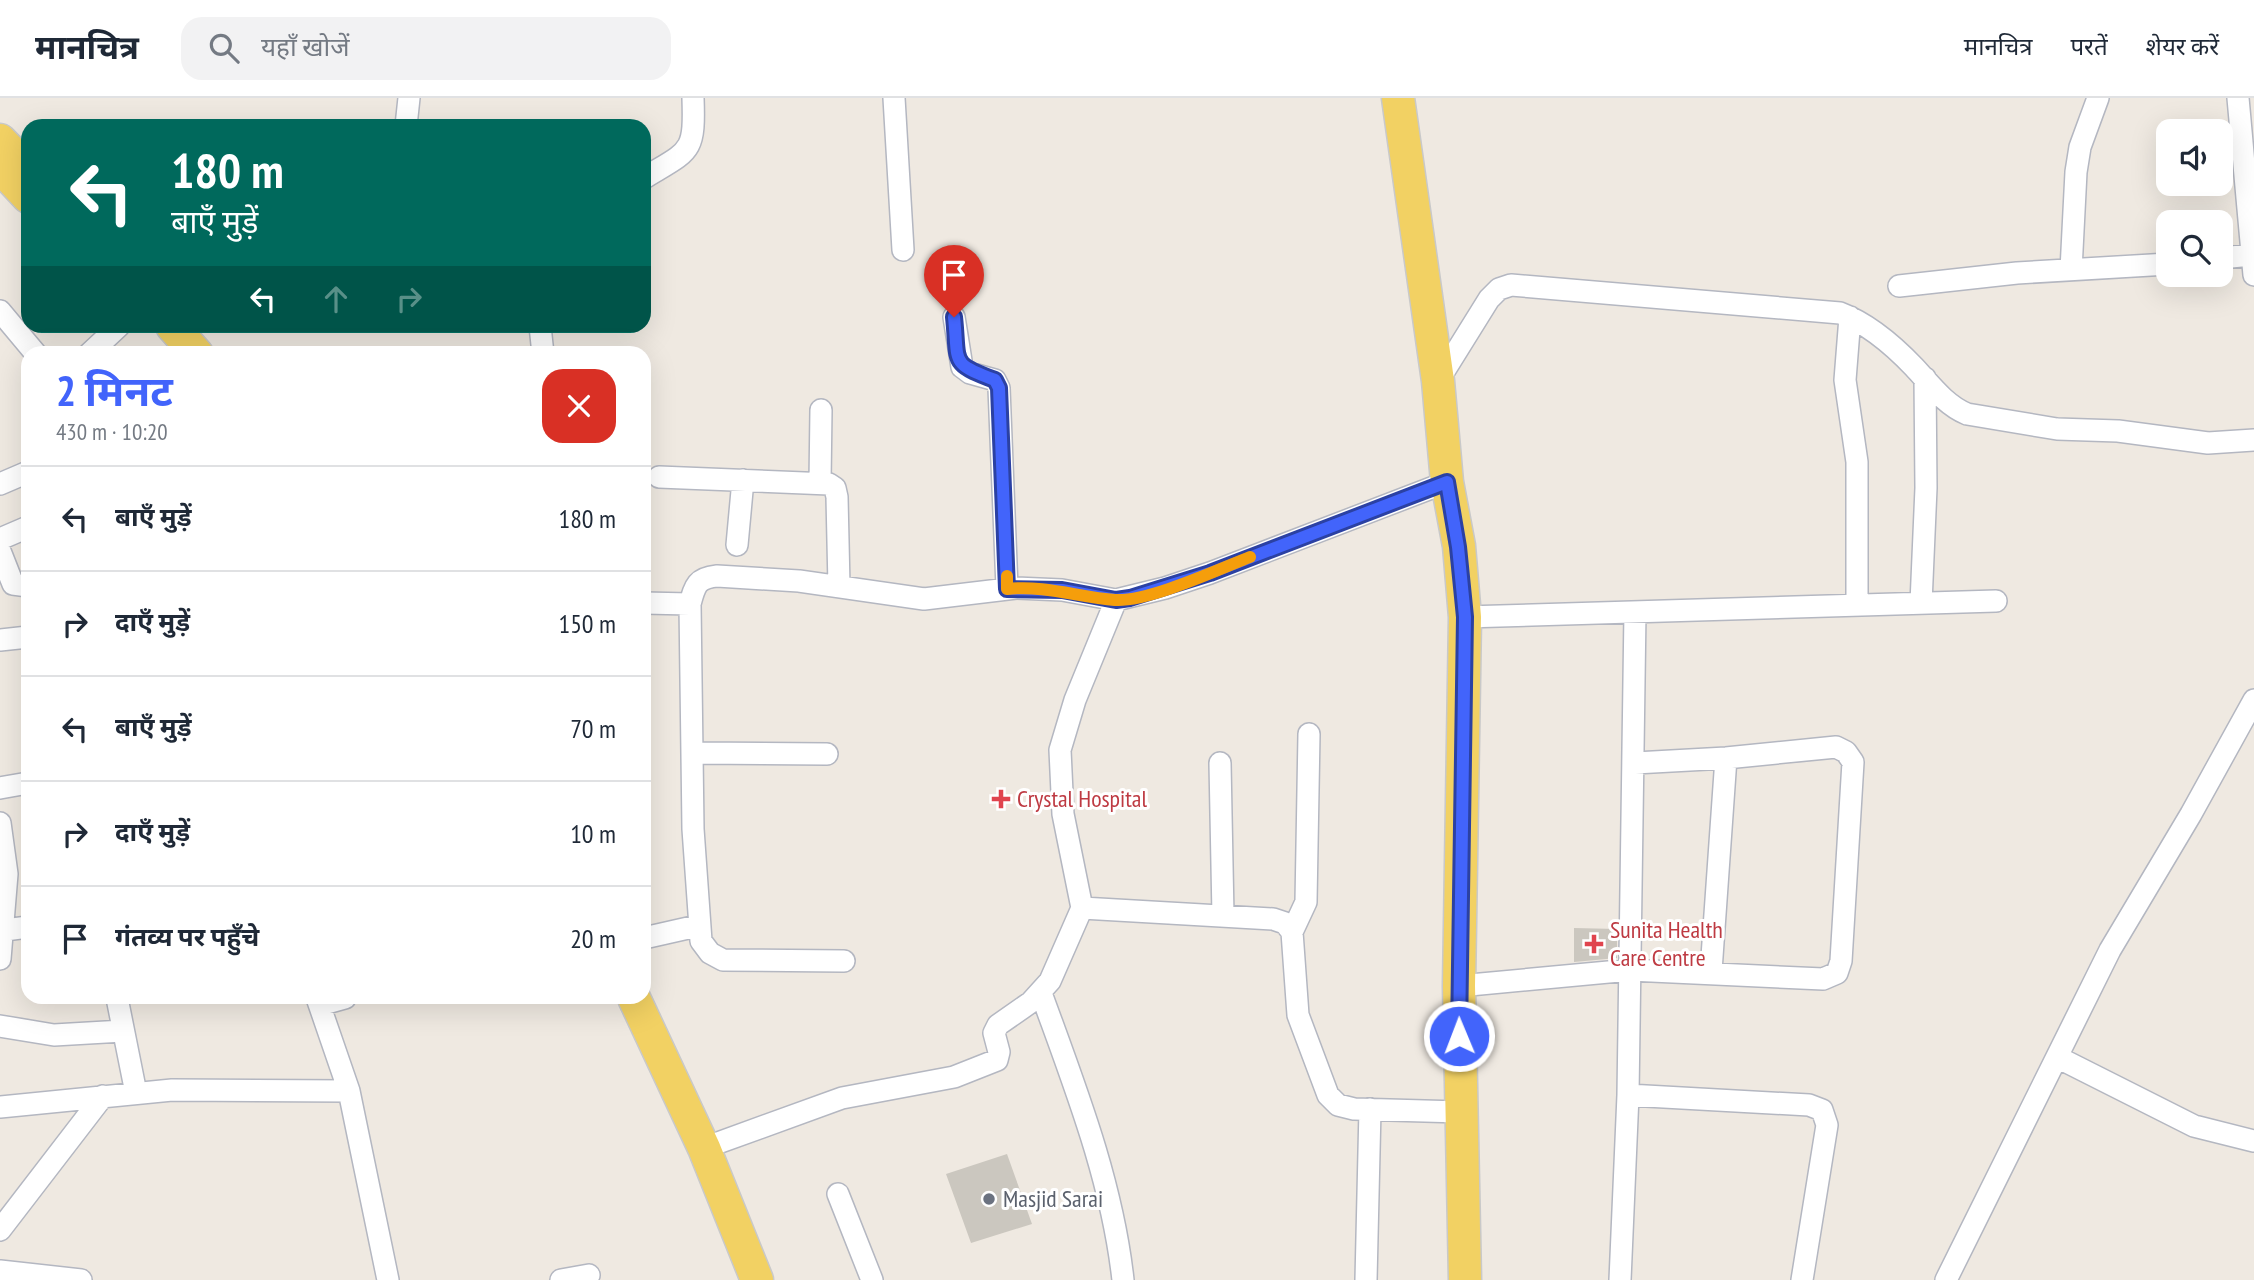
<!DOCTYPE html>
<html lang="hi">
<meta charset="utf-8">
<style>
body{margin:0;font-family:"PT Sans Narrow","Noto Sans Devanagari",sans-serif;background:#f2f2f3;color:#1f2937;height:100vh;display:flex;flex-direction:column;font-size:26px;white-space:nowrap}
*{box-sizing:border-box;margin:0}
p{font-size:23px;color:#747a83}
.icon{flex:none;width:38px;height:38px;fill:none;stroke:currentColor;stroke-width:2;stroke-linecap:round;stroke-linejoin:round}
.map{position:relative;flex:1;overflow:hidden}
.drawer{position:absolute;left:21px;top:248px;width:630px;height:658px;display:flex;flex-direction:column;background:#fff;border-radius:21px;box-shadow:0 7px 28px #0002}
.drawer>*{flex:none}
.banner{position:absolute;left:21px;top:21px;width:630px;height:214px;border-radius:21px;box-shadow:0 7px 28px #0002;background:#00695c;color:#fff;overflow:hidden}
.buttons{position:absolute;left:2156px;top:21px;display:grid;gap:14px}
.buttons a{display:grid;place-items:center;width:77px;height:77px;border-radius:14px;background:#fff;box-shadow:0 7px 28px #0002;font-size:35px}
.pin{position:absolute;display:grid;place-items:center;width:60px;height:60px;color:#fff;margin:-72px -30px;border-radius:50% 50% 50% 0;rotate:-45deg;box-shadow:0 0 7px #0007}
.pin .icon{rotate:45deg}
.me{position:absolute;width:77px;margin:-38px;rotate:359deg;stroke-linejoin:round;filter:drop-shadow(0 0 5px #0008)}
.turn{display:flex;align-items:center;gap:24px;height:147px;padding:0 35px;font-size:32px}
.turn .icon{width:91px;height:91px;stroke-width:2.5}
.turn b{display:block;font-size:49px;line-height:60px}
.lanes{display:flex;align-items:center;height:66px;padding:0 35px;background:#0003;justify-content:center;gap:35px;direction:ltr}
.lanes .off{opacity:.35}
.round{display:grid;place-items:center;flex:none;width:74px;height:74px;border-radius:21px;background:#f2f2f3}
.headline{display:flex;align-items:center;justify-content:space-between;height:119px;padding:0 35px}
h1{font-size:42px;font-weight:700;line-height:52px;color:#4264fb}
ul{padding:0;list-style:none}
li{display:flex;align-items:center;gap:21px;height:105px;padding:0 35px;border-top:2px solid #e0e1e3}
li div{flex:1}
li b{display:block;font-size:26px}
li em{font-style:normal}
header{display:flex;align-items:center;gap:42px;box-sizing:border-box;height:98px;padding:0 35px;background:#fff;border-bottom:2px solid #e0e1e3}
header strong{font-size:33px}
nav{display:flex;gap:38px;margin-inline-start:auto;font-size:24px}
.search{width:490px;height:63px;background:#f2f2f3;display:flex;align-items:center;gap:18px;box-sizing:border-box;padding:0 24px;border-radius:21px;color:#747a83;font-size:26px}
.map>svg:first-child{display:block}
.building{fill:#cbc7bf}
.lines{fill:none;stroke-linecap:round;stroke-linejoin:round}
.minor-casing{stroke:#b4b7c1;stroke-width:24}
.primary-casing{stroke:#c9c9c9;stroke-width:35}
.minor{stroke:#fff;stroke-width:21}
.primary{stroke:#f2d163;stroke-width:32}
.route-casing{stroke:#2b41a3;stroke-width:18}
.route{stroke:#4264fb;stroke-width:12}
.slow{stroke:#f59e0b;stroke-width:12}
.health-dot{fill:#e0444e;stroke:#fff;stroke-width:2.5}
.worship-dot{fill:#6b7280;stroke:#fff;stroke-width:2.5}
.labels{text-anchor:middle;stroke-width:6;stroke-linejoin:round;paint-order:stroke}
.health-label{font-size:24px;fill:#be3a42;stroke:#fff;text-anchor:start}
.worship-label{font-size:24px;fill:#5b616d;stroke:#fff;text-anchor:start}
</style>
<header>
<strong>मानचित्र</strong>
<div class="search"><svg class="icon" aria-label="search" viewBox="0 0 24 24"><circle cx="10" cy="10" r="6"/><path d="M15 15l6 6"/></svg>यहाँ खोजें</div>
<nav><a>मानचित्र</a><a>परतें</a><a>शेयर करें</a></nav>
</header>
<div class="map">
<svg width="2254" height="1182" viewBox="0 0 2254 1182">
<rect width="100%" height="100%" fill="#efe9e1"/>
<path class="building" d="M1574,830L1617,831V860L1574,864Z
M1007,1056L1032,1126L971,1145L946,1076Z"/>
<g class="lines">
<g class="minor-casing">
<path id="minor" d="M894,0L903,152
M2238,0L2254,177
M406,28L409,0
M644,80C690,52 695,56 693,0
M2221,160L2251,157
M2071,172L2076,74L2080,49L2098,0
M1899,188L2017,175L2168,166
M0,213L36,256
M954,219L962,269L970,275L995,282L999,290L1007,490
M1850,219L1845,282L1857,364V507
M540,228L543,256
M89,256L119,228
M1438,283L1489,201L1499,191L1511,187L1840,215C1869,226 1893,247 1914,269C1930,286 1945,307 1967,316L2057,331L2118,333L2208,345L2254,342
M659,379L829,386L835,390L837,399L839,488
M820,384L821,312
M0,386L28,374
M0,441L28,429
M737,447L743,382
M0,453L13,486L28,488
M644,505L690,506
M1921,505L1926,390L1925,280
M1465,519L1996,503
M0,542L28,539
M694,655L827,656
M1220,665L1223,818
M0,690L28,685
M0,725L7,776L0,861
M1082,810L1273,821L1285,825L1292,834L1298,917L1328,997L1338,1007L1354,1011L1460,1014
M5,832L28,829
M1292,834L1306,804L1309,636
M644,840L697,828
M844,863L723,862L710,855L701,843L693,731L690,506C695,487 697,480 717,478L799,483L924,501L1016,490L1062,492L1116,502
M1711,873L1726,660
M1459,888L1630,872L1823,881L1837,875L1841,863L1853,664L1846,654L1836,649L1726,660L1635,665
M1041,895C1075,989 1112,1082 1123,1182
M117,900L136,995
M317,900L349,993L388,1182
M320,907L345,900
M0,928L54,937L123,933
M2057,959L2194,1028L2254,1043
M1628,997L1635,514
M0,1009L172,992L349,993
M704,1050L842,1000L954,979L997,962L999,954L994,935L998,927L1031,904L1050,883L1082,810L1063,716L1060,652L1075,602L1116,502L1165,490L1210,475L1447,384
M838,1096L872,1182
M0,1132L103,998
M0,1173L81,1182
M561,1182L589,1177
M1366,1182L1370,1011
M1620,1182L1628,997L1809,1007L1822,1012L1827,1027L1802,1182
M1946,1182L2110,852L2191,716L2254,602"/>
</g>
<g class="primary-casing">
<path id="primary" d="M1398,0L1438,283L1447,384L1459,448L1465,519L1459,888L1465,1182
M0,42L28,71
M0,69L28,99
M172,228L197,256
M634,900L704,1050L757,1182"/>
</g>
<use href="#minor" class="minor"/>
<use href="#primary" class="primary"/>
</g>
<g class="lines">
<g class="route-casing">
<path id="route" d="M954,219C959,265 949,265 995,282L999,290L1007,491L1062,492L1116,502L1130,500L1210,475L1447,384L1458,449L1465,519L1459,938"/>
</g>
<use href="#route" class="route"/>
<path class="slow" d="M1007,478V491C1045,487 1078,499 1115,502C1148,504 1217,472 1250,459"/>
</g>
<g class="health-dot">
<path d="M997.5 690.5h7v7h7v7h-7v7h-7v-7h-7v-7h7z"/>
<path d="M1590.5 835.5h7v7h7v7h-7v7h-7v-7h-7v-7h7z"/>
</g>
<circle class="worship-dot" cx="989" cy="1101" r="7"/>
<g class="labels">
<g class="health-label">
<text x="1017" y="709">Crystal Hospital</text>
<text x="1610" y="840">Sunita Health<tspan x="1610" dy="28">Care Centre</tspan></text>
</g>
<g class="worship-label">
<text x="1003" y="1109">Masjid Sarai</text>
</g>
</g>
</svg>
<div class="buttons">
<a><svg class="icon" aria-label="sound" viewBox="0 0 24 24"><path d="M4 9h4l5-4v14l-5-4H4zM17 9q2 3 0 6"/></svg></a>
<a><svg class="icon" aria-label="search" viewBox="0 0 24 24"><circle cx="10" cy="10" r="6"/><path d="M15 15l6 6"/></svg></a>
</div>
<div class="pin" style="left:954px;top:219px;background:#d93025"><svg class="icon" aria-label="arrive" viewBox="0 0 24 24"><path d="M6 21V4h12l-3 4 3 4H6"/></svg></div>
<svg class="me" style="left:1459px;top:938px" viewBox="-20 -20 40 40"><circle r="17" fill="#4264fb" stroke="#fff" stroke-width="3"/><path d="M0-11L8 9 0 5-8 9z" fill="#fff"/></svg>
<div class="banner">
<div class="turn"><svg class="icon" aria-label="left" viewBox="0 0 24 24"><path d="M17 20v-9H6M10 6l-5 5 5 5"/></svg><div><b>180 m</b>बाएँ मुड़ें</div></div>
<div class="lanes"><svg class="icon" aria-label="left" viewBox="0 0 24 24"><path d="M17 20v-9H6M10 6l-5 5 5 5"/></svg><svg class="icon off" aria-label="ahead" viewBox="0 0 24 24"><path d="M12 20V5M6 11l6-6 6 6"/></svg><svg class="icon off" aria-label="right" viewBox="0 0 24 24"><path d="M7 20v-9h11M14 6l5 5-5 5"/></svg></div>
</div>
<section class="drawer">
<div class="headline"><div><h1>2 मिनट</h1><p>430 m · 10:20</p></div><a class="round" style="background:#d93025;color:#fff"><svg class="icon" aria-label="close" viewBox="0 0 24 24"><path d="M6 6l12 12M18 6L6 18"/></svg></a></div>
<ul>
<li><svg class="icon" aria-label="left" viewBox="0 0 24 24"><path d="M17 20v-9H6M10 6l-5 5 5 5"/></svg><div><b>बाएँ मुड़ें</b></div><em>180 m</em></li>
<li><svg class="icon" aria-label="right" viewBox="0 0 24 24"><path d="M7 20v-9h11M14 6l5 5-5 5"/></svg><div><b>दाएँ मुड़ें</b></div><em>150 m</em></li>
<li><svg class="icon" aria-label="left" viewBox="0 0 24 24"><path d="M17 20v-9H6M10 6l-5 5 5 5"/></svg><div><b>बाएँ मुड़ें</b></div><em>70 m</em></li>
<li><svg class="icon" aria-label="right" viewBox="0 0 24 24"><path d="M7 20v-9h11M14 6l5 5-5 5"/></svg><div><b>दाएँ मुड़ें</b></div><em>10 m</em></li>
<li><svg class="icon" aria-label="arrive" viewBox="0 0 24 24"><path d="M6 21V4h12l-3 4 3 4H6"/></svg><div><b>गंतव्य पर पहुँचे</b></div><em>20 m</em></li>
</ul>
</section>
</div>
